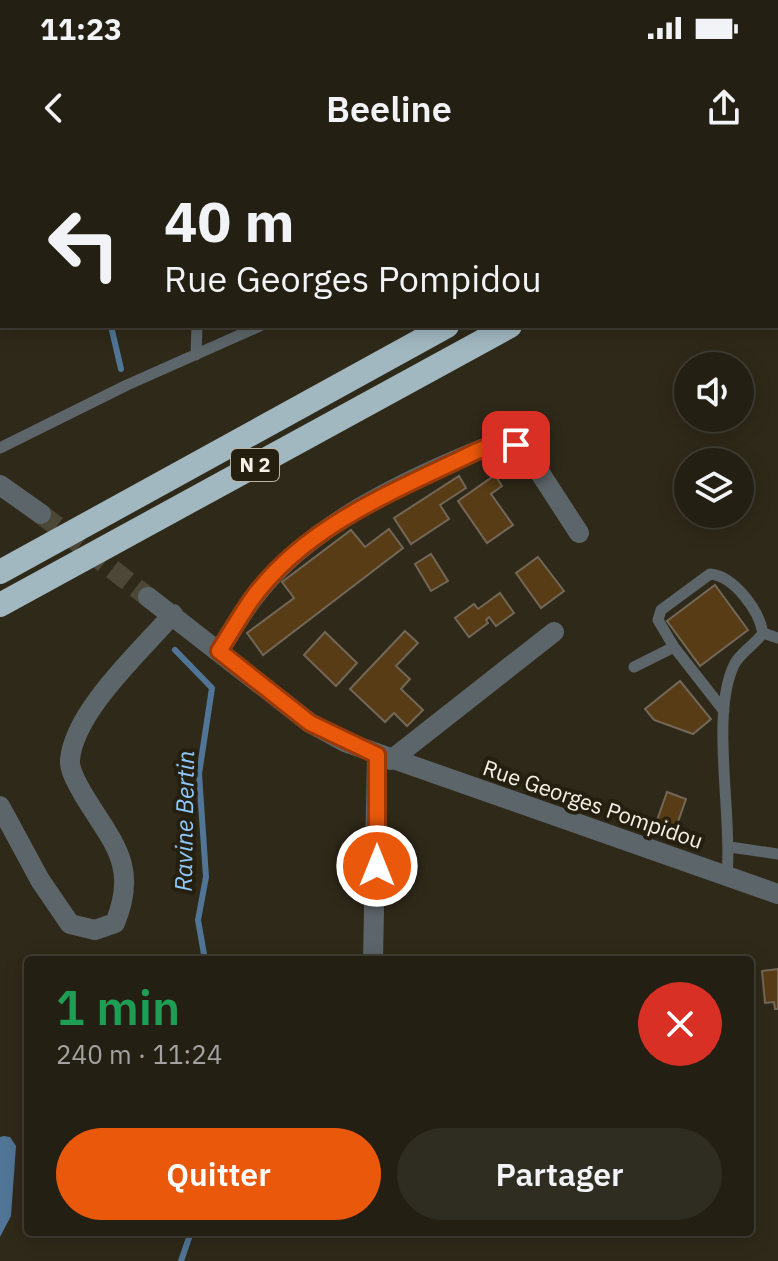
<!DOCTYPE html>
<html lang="fr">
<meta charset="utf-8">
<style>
body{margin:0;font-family:"IBM Plex Sans",sans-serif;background:#2f2c21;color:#f1f3f6;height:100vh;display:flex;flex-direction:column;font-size:30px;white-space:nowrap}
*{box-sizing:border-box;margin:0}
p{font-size:26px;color:#a3a2a0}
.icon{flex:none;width:44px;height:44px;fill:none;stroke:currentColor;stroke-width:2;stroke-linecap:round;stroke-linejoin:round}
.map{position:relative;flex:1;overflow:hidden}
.details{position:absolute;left:24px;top:796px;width:730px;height:280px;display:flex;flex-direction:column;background:#231f13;border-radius:8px;box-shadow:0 4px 20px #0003,0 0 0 2px #403d33}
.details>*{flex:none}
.hud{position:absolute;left:0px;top:0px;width:778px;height:168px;box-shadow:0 4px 20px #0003,0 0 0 2px #403d33;background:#231f13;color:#f1f3f6;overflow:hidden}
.tools{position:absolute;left:674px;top:192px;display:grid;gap:16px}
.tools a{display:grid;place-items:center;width:80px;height:80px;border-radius:50%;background:#231f13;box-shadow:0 4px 20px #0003,0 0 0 2px #403d33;font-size:40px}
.pin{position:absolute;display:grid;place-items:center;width:68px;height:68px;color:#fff;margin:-34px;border-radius:16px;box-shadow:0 4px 12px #0006}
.me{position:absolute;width:88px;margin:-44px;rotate:0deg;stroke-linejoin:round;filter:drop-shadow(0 0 6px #0008)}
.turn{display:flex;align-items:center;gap:28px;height:168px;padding:0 32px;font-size:36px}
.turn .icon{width:104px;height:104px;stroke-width:2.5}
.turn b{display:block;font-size:56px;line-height:68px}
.round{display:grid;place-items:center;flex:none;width:84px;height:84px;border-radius:42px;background:#2f2c21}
.overview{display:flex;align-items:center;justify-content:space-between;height:136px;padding:0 32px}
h1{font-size:48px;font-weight:600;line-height:60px;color:#1e9e55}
.cta{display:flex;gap:16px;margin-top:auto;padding:16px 32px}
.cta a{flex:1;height:92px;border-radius:48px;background:#ea580c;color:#fff;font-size:32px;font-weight:600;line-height:92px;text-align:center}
.cta a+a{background:#2f2c21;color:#f1f3f6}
.status{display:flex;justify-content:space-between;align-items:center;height:56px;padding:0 40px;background:#231f13;direction:ltr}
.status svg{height:22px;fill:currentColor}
header{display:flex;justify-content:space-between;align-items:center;height:104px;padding:0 32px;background:#231f13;font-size:36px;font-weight:600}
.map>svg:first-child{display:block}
.water{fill:#517596}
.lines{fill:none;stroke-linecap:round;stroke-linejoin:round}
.stream{stroke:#517596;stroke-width:6}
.building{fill:#583c16;stroke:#736758;stroke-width:2}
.street-tunnel{stroke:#4d4738;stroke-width:20;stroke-dasharray:20 10;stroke-linecap:butt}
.lane{stroke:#5c6569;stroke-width:11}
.street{stroke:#5c6569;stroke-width:20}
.highway{stroke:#a2b8c1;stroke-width:24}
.route-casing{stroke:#983908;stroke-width:20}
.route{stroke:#ea580c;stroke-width:14}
.labels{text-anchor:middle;stroke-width:8;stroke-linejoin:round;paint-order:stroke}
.shield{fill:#251f10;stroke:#b7b2a6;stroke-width:2}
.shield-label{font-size:20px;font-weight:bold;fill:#f6f1e7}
.street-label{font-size:22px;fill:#f6f1e7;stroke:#251f10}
.water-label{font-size:24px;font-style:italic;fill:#8ec9fd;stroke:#251f10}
</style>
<div class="status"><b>11:23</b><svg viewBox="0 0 49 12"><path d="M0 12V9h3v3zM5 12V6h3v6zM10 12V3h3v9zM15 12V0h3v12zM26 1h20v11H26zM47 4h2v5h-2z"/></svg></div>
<header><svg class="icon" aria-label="back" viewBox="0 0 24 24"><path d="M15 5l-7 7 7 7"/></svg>Beeline<svg class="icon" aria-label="share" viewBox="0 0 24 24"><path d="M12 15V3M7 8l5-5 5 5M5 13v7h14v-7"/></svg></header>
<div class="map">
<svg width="778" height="1101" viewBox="0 0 778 1101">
<rect width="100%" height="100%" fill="#2f2919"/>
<path class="water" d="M4,976L10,977L16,986L11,1056L0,1077V977Z"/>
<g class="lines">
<path class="stream" d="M98,0V2
M111,166L121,209
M175,490L212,528L199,614L206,717L198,760L205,800
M181,1101L191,1072"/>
</g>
<path class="building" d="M495,315L502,326L491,334L513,365L487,383L458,341Z
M459,316L466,328L440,345L449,359L411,384L394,358Z
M389,369L403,388L263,495L247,473L294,438L282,422L351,370L365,387Z
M431,394L448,421L431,431L415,404Z
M538,397L564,431L541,448L516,413Z
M715,425L748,470L700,506L667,461Z
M500,433L514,453L496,466L489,457L486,460L488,463L469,477L455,458L474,444L478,449Z
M405,471L418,483L396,506L410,519L401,529L423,550L407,566L394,553L385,562L350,529Z
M325,472L357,503L336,526L304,495Z
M680,521L711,559L693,574L654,560L645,549Z
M667,632L686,639L674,673L655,666Z
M778,809V849H775L774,842L765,843L762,811Z"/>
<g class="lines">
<path class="street-tunnel" d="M41,354L148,437"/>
<path class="lane" d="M196,195L197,166
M0,288L127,225L260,166
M763,473L778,478
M674,487L658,460L661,450L710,414C734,416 759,450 763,473C755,485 740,492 734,505C710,555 733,657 727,716
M634,507L674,487L724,551
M730,687L778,694"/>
<path class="street" d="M0,325L41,354
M148,437L310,563L345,582L778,734
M219,491C230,474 240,456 252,440C306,365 413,316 497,283L516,285L529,296L579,373
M391,600L554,472
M0,646L40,720L70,764L95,770L115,763C139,705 112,682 83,634C78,625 69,610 70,600C74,551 142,490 173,454
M373,800L377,595"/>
<path class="highway" d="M749,2L752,0
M776,21L778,20
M0,412L447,166
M0,445L510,166"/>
</g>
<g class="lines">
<g class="route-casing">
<path id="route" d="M377,706V595L310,563L219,491C230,474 240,456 252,439C306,365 395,331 475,292L497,283L516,285"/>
</g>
<use href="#route" class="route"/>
</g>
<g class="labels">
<rect class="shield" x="231" y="289" width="48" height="32" rx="6"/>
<g class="shield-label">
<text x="255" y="312">N 2</text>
</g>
<g class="street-label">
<text transform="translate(593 644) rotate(19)" y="8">Rue Georges Pompidou</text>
</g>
<g class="water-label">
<text transform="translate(185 661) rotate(-89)" y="8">Ravine Bertin</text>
</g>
</g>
</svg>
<div class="tools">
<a><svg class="icon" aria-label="sound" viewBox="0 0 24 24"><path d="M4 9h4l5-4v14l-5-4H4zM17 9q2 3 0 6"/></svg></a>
<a><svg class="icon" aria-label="layers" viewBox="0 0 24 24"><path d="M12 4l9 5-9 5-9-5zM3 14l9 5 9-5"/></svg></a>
</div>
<div class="pin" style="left:516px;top:285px;background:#d93025"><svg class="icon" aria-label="arrive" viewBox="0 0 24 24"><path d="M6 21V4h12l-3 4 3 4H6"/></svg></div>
<svg class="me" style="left:377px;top:706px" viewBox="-20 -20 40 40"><circle r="17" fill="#ea580c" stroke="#fff" stroke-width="3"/><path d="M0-11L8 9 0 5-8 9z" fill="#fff"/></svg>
<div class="hud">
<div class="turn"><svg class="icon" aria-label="left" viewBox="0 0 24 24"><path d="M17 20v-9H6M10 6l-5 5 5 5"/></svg><div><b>40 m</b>Rue Georges Pompidou</div></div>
</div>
<section class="details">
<div class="overview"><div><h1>1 min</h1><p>240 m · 11:24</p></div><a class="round" style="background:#d93025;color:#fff"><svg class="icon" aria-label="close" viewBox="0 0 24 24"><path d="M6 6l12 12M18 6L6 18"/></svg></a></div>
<div class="cta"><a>Quitter</a><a>Partager</a></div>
</section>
</div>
